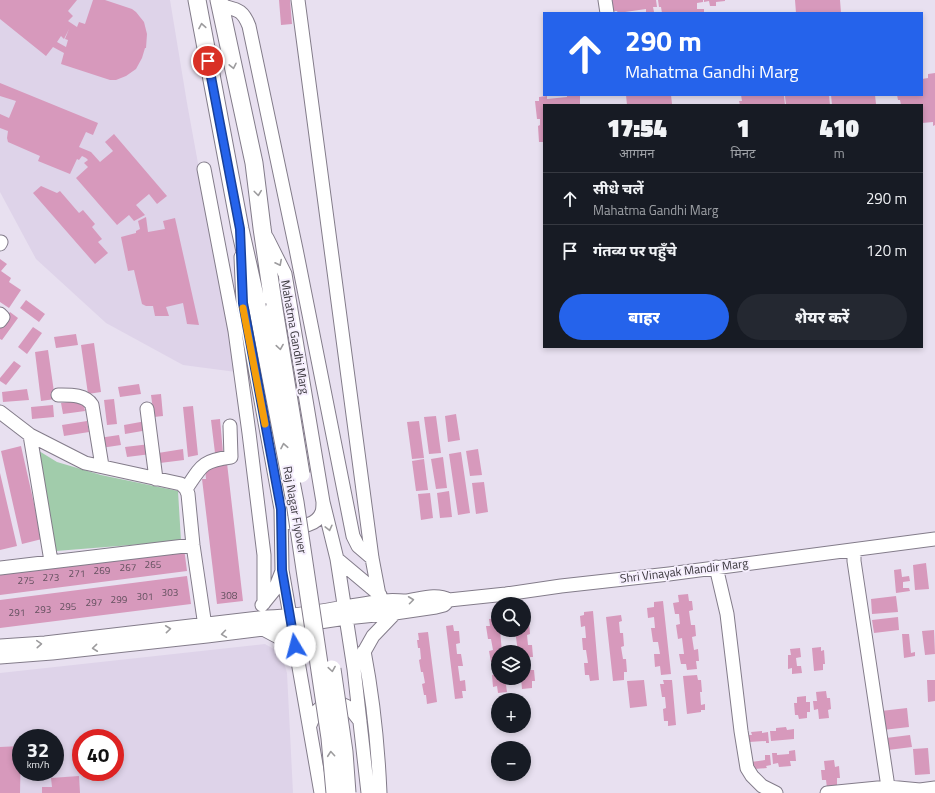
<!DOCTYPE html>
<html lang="hi">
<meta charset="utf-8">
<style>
body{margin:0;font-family:"Titillium Web","Noto Sans Devanagari",sans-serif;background:#242831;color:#f1f3f6;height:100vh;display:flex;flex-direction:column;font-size:15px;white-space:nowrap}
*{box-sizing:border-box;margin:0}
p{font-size:13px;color:#9ea1a6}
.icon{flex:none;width:22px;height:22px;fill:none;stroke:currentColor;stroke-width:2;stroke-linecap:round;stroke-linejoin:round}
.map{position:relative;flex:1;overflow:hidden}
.drawer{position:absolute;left:543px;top:104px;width:380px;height:244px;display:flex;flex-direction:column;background:#171b24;border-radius:0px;box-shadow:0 2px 6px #0003}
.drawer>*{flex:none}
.guide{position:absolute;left:543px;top:12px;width:380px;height:84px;border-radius:0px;box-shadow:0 2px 6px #0003;background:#2563eb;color:#fff;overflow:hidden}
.tools{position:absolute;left:491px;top:597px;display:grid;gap:8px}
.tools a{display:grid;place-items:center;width:40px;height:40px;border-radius:50%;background:#171b24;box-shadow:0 2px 6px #0003;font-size:20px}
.speed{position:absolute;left:12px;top:729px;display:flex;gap:8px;font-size:20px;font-weight:700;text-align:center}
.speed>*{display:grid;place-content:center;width:52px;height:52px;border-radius:50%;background:#171b24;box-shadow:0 2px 6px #0003;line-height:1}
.speed small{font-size:10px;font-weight:400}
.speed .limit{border:6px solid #d22;background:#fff;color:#111}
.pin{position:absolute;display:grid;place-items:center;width:34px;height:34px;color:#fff;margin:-17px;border:2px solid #fff;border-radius:50%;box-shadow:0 1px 4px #0007}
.me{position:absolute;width:44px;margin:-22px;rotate:352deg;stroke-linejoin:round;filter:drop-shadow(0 0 3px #0008)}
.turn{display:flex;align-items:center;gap:14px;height:84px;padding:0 16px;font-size:18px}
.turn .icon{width:52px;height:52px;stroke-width:2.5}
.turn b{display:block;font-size:28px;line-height:34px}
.eta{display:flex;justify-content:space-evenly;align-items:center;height:68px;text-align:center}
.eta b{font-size:24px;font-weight:800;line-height:28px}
.primary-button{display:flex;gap:8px;margin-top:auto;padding:8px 16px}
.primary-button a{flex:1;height:46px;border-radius:24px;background:#2563eb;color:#fff;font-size:16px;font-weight:800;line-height:46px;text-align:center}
.primary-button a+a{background:#242831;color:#f1f3f6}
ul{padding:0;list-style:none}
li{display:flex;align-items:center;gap:12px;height:52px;padding:0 16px;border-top:1px solid #363941}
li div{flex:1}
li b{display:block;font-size:15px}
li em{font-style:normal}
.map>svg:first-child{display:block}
.built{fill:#ded3e9;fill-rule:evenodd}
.green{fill:#a1ccab}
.building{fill:#d799bc;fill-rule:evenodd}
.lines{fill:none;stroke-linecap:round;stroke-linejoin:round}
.minor-casing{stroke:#837c8a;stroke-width:15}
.major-casing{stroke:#837c8a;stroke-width:19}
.minor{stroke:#fff;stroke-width:13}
.major{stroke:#fff;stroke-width:17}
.major-bridge-casing{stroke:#837c8a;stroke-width:19;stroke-linecap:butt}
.major-bridge{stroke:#fff;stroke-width:17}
.oneway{stroke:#9d9c9e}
.route-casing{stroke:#184099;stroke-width:10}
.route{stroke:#2563eb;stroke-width:7}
.slow{stroke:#f59e0b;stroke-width:7}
.labels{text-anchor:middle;stroke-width:4;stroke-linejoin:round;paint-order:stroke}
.number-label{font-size:10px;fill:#62505e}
.street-label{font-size:12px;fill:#3b383e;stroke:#f5eefd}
</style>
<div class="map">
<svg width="935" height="793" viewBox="0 0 935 793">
<rect width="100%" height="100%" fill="#e8e0f0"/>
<path class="built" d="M0,0H170L187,103L236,372L183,365L106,323L36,259L0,192Z
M265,644L281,653L287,673L293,793H0V673ZM21,738H55V772H21ZM81,738H115V772H81Z"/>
<path class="green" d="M39,451L57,462L101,475L178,491L181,541L56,551L34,457Z"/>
<path class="building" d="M0,0H77L68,11L73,16L68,21L77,27L79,22L85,24L93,0H105L132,9L136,12L144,22L147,34L146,48H145L142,58L136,69L126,76L116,80H110L61,64L64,53L53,47L46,56L0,19ZM69,29L65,39L68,40L66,47L57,42L61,36L64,39Z
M279,0H290L292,24L281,25Z
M612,0H656L657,7H653L654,12L646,13V9L618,13L617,11H613Z
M658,0H703V2L697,3V9H704V13H662L661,7H659Z
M704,0H725V1L716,2V6H710L709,1L704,2Z
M795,0H840L841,13H796Z
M935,73V125L933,126V122L922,123V105H901L900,100H898L897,95H922V79L928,78V74Z
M0,83L98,123L93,135L86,132L79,147L91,152L100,162L113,151L105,142L114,134L167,196L157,204L149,194L136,205L145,215L134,221L129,215L117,225L76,178L88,167L84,163L88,160L86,158L82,156L79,160L77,159L70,174L38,161L40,156L8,142L7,138L8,131L0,128V114L9,118L16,101L0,96Z
M567,95L580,96V105H544V142H539L538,126L540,125V119H537L535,101H539V97L547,96V99L567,97Z
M626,95H671L672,104L627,105Z
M741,95L784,96L785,105H740L739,101H742Z
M789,95H829L830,105H786L785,96Z
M831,95H875L876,104L832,105Z
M41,186L57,193L60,191L79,213L83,210L95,224L92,227L102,239L98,242L108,253L95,264L33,193Z
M146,217L148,232L165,229L163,221L175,218L199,325L187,324L183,303L166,307L169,316H155L153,306H146L142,304L134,270L128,271L121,237L136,233V231L140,229L138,221Z
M0,259L7,264L1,271L11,278L9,282L21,290L9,308L0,302Z
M26,300L45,314L39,322L20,308Z
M10,312L18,318L2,340L0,339V326Z
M33,327L42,333L27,354L18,347Z
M76,334L78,345L56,348L54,337Z
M94,343L101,392L88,394L81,345Z
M48,350L55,399L41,401L35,352Z
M14,361L21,366L6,385L0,381V378Z
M139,384L141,394L120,397L118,387Z
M27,389L29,400L3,402L2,392Z
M161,394L163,416L154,417L151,395Z
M114,399L117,424L107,425L104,400Z
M83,400L85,411L63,414L61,403Z
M53,405L54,417L32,419L31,407Z
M193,406L198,455L188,457L183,407Z
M456,414L460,440L448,442L445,416Z
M436,416L441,453L429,454L424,417Z
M220,419L223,453H215L211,420Z
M87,421L89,432L64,436L62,425Z
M146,421L148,430L125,434L124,425Z
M419,421L424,458L412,459L407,422Z
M119,435L121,445L101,448L99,438Z
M150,444L151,454L127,457L125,447Z
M21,446L42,539L22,544L1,451Z
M183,449L184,460L160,463L158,453Z
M478,449L482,475L470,476L466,451Z
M461,452L470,513L458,515L449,454Z
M443,457L447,488L436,489L431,459Z
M424,459L428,490L416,491L412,461Z
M227,463L243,601L217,604L202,479H206L205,466Z
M0,473L17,546L0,550Z
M484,482L488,512L476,514L472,483Z
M449,491L452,517L440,518L437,493Z
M430,493L433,518L421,520L418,494Z
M184,548L187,571L0,595V571Z
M926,563L929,589L915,590L913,565Z
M901,569L902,577L909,576L910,581L903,582V588H909L910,591L896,593L894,570Z
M187,576L191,604L0,628V600Z
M688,594L689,601H692L693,610L689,611L691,625H695L696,636L692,637L694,650L698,649L699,661H696L697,669L687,670L686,664H681L679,654H684L682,638L678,639L676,625L680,624L679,614H675L673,603L679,602L678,595Z
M896,596L898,612L872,614L871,599Z
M663,601L671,674L661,675L660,666L655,667L654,654H660L658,642H653L651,628H655L654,617L648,618L647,608L654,607V602Z
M593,611L599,680L590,681L589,675H585L584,663H588L586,650H583L582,638H586L585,626L581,627L580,616L584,615V612Z
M621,615L622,621L619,622L620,633H623L624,646L621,647L623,659H626L627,672H624V680L613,681L606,617Z
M898,617L899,630L874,633L872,620Z
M498,618V630H500L502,652H498V678H505L507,692L498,693L497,686L493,687L492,675L495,674L494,662H491L489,651L493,650L491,639H488L486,626H490L489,619Z
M524,622H529L530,634L527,635L528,645H532L533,657H528L530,670H534L535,681H532V688L522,689L521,678H524V652H518L515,630H524Z
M453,625L454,631H459L460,643L456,644L457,654H461L463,666H458L460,681L465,680L466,691H462L463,698L455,699L446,626Z
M934,630L935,654L925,655L922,631Z
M428,632L437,702L427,704L426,695H424L422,684L425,683L423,672H421L419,660L421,659L420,648H418L417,640H419L418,633Z
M902,634H909L911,653L915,652V656L904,658Z
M821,647V651L824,650L825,664H823V670L814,671L812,648Z
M800,648L801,657L796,658L797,666H801L802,673L792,674V668L788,669V655H791L790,649Z
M697,675L698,680H701L702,692H700L701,705L705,704V710H701V712L687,714L683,676Z
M644,680L647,706L630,708L627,681Z
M663,680H672L676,725L668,726V721H664L663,709L666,708L665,697H662L660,684H664Z
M927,680H935V701L928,702Z
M826,691L827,698H830L831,709L828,710L829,718L819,719L818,709L814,710L813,701H817L816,692Z
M806,696V702H810V712H807V718L799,719L798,715H795L794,703H797V697Z
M907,708L909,727L883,730L881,711Z
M786,727L787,730L794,729V739L771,741L770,731H776V728Z
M762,731V733L768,732L769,743H766V741L749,742L745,735H752L751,732Z
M910,735L912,747L888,750L886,738Z
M21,746L20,793H0V747Z
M928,748L930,774L915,775L913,749Z
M795,750L796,761H790L791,766L779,767L778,763L773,764L772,753H777V755L789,754V751Z
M765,755H770L771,765L766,766L767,768L754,769V765L748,766L751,762L765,760Z
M834,760L835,767L839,766L840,778H837V787L827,788L826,780H822L821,770H825L824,761Z
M79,776L80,793H42V787H52L51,778Z"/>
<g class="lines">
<g class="minor-casing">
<path id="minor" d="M298,0L372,558L379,595
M605,0L607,13
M219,5C236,10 242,8 249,26L296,249L353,536L358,546L372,558
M204,169L235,331L249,433L264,555V603
M267,238L285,274L323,502L337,559L354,669L368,793
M0,244L1,242
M241,257L243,303L281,509L282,570L321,793
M0,314L3,317L0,321
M58,395C69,395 85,394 92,405L102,466
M147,409L156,479
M0,412L30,435L85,463L181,484L186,489L188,494L193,545L206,633
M30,435L51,561
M186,489C202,465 202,461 231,457L230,426
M290,522C301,529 317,525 322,512C323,509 323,505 323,502
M854,550V561L888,787
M337,559L380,595
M716,567L727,614L741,731L747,768L752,776L762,786L776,793
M0,568L193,545
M262,605L275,589L282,571
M263,629L295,646
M0,646L45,643L268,617C308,616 346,605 385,601C392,600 399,601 407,601C421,599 436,593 449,600L506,594L561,586L669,574L935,539
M364,651C373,698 378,746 380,793
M0,657L52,653L207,636L263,629L293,626L346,618L395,613L436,607L444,605L449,600
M360,659L373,636L395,613
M310,725C312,720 314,715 317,711C325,702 340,701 349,708C353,712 357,717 360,721
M827,793L888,787L920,790L935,788"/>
</g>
<g class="major-casing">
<path id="major" d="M197,0L240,229L257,305
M219,0L254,163L262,228L274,309"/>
</g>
<use href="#minor" class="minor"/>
<use href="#major" class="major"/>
<g class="major-bridge-casing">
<path id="major-bridge" d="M257,305L295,502L330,738L335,793
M274,309L301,474
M332,669L344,752L347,793"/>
</g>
<use href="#major-bridge" class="major-bridge"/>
</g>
<defs><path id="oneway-chevron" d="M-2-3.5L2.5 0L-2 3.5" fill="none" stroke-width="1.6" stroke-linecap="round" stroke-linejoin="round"/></defs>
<g class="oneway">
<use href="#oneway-chevron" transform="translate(202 26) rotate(-100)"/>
<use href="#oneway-chevron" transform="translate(233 66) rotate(78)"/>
<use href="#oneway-chevron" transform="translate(258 193) rotate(83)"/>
<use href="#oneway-chevron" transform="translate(279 263) rotate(63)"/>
<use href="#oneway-chevron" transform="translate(280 347) rotate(81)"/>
<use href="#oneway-chevron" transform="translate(284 446) rotate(-101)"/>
<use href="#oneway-chevron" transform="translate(329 528) rotate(76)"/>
<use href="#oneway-chevron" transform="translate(411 600) rotate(-7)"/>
<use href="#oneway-chevron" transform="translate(168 629) rotate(-6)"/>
<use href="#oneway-chevron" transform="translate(224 634) rotate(172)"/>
<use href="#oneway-chevron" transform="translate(39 644) rotate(-4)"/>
<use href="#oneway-chevron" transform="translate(95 648) rotate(174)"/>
<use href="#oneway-chevron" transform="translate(332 669) rotate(81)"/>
<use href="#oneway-chevron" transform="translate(331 754) rotate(-95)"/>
</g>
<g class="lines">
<g class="route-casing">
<path id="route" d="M208,61L240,229L243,303L281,509L282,570L295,646"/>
</g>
<use href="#route" class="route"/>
<path class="slow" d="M243,308L265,424"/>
</g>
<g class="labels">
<g class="number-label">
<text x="153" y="568">265</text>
<text x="128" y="571">267</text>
<text x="102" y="574">269</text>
<text x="77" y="577">271</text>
<text x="51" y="581">273</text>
<text x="26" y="584">275</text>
<text x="170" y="596">303</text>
<text x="229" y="599">308</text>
<text x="145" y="600">301</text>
<text x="119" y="603">299</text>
<text x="94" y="606">297</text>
<text x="68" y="610">295</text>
<text x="43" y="613">293</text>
<text x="17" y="616">291</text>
</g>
<g class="street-label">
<text transform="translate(295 337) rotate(80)" y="4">Mahatma Gandhi Marg</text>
<text transform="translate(295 510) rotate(80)" y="4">Raj Nagar Flyover</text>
<text transform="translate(684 571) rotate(-7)" y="4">Shri Vinayak Mandir Marg</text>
</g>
</g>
</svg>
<div class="tools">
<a><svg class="icon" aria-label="search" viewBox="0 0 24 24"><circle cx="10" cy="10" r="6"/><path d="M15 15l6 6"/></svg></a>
<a><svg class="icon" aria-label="layers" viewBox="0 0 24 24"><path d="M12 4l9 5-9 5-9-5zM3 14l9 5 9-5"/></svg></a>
<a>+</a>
<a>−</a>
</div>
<div class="speed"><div>32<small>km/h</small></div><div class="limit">40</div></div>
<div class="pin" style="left:208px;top:61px;background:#d93025"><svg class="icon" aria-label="arrive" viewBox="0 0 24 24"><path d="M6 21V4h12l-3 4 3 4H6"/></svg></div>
<svg class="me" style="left:295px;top:646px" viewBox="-20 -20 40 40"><circle r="19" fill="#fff"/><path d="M0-13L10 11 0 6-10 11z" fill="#2563eb"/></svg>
<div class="guide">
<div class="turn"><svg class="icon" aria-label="ahead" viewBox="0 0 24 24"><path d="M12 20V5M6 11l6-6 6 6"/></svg><div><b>290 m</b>Mahatma Gandhi Marg</div></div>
</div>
<section class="drawer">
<div class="eta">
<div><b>17:54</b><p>आगमन</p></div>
<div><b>1</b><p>मिनट</p></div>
<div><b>410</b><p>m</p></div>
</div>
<ul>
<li><svg class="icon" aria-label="ahead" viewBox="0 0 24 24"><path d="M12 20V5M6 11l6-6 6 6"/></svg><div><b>सीधे चलें</b><p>Mahatma Gandhi Marg</p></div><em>290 m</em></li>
<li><svg class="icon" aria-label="arrive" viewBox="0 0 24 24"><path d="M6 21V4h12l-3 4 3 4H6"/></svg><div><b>गंतव्य पर पहुँचे</b></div><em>120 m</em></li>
</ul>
<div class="primary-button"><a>बाहर</a><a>शेयर करें</a></div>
</section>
</div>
